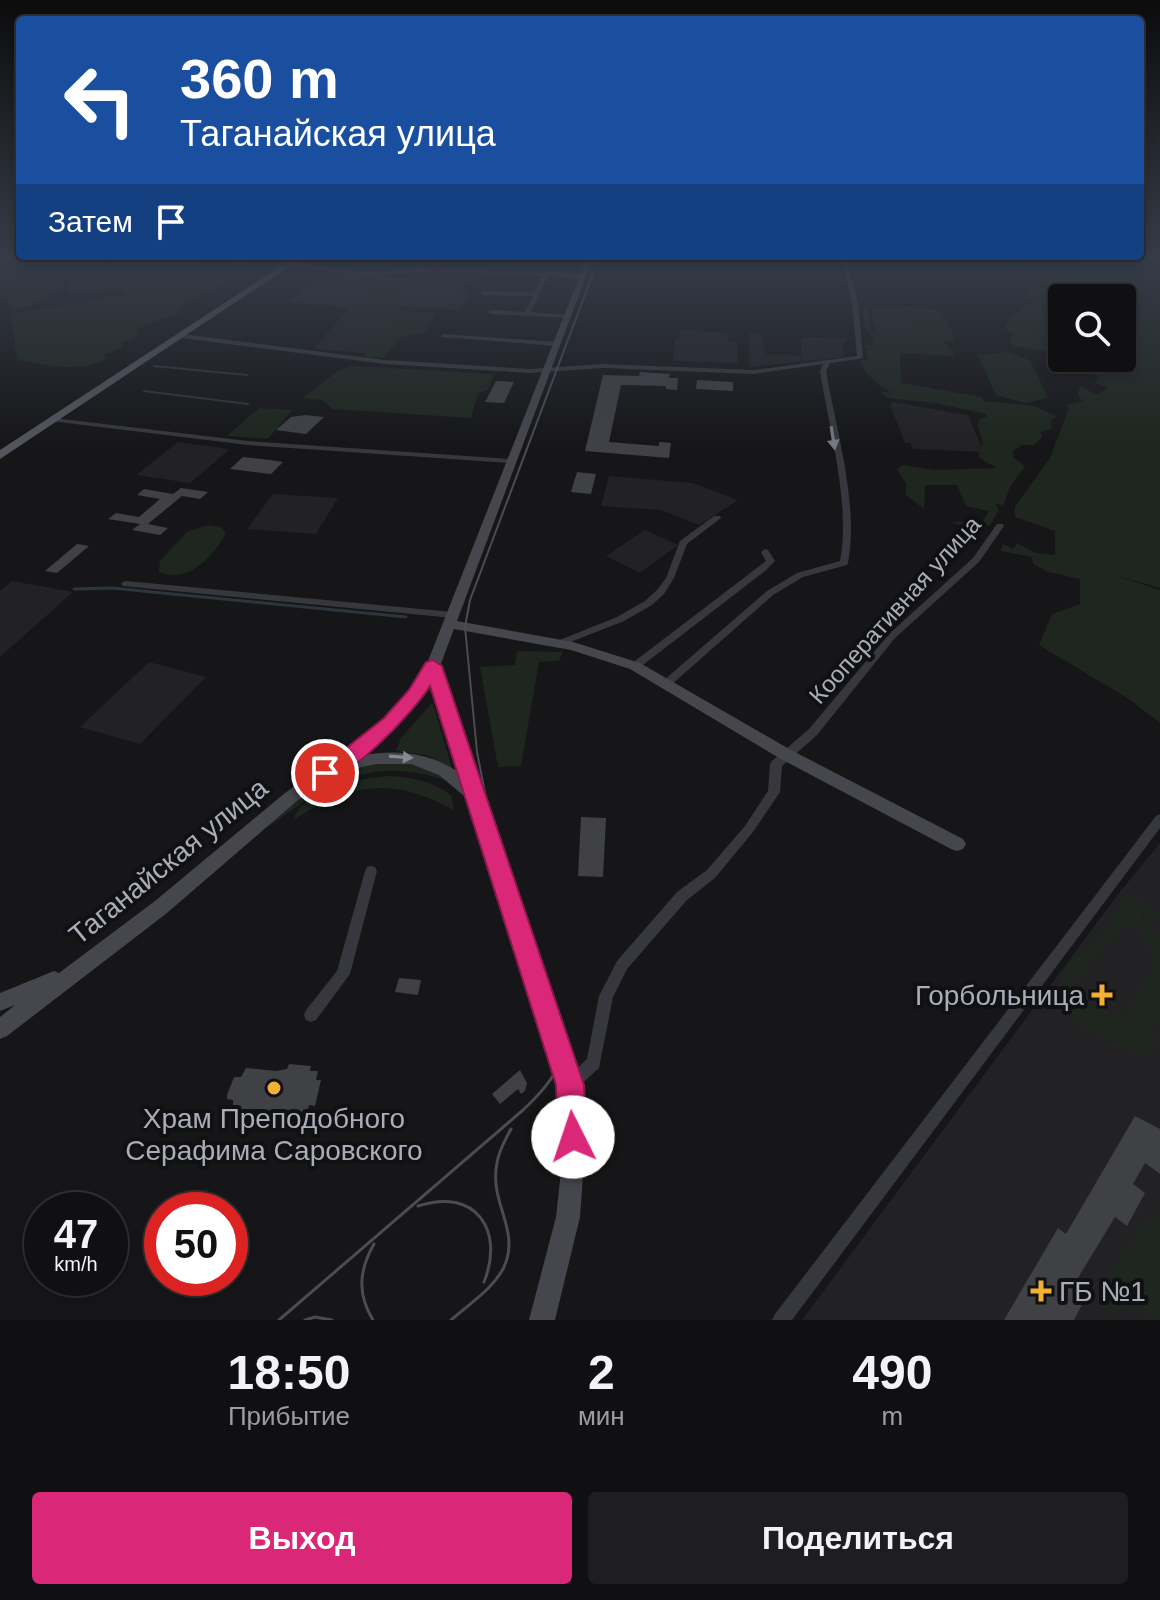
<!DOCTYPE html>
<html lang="ru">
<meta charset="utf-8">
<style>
body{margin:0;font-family:Helvetica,sans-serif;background:#1e1e20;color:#f1f3f6;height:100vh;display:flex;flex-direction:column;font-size:30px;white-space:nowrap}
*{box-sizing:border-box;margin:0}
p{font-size:26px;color:#9c9d9f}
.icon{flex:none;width:44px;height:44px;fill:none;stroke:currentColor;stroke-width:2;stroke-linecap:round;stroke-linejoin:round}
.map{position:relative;height:1320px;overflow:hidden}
.side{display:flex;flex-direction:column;background:#101012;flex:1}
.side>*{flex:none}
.guide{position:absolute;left:16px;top:16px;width:1128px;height:244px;border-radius:8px;box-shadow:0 4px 12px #0003,0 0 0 2px #303032;background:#1a4fa0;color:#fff;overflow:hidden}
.buttons{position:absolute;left:1048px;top:284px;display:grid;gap:16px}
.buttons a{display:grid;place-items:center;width:88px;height:88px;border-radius:8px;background:#101012;box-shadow:0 4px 12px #0003,0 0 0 2px #303032;font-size:40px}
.speed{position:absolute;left:24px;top:1192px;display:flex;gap:16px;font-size:40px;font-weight:700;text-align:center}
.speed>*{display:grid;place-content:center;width:104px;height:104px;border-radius:50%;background:#101012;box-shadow:0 4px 12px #0003,0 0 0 2px #303032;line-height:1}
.speed small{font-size:20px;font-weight:400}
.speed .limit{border:12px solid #d22;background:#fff;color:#111}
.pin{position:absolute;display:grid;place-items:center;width:68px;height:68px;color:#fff;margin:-34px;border:4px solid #fff;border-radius:50%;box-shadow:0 2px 8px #0007}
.me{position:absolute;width:88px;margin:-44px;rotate:356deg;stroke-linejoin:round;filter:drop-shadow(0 0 6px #0008)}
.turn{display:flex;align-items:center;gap:28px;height:168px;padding:0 32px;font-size:36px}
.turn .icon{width:104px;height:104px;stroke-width:2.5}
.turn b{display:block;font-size:56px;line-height:68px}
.then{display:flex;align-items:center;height:76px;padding:0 32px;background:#0003;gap:16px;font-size:30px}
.eta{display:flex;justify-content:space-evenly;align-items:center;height:136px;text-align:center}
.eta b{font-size:48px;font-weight:800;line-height:56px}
.button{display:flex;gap:16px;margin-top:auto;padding:16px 32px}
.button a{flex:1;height:92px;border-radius:8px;background:#db2777;color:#fff;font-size:32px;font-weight:800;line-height:92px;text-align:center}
.button a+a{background:#1e1e20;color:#f1f3f6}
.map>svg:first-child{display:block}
.built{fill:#222225}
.green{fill:#1e261f;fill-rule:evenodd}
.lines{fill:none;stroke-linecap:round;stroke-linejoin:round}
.stream-far1{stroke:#2c353c;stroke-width:2}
.stream{stroke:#2c353c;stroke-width:3}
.building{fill:#404145}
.street{fill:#37383d;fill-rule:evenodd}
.secondary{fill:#45474d;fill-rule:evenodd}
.primary{fill:#53555c;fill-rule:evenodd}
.tram-far1{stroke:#4a4c52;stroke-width:2}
.tram{stroke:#4a4c52;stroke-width:3}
.oneway{fill:#757881}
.oneway2{fill:#858993}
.route{fill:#db2777;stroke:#8e194d;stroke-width:2}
.poi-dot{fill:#f2b134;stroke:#111113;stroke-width:3}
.labels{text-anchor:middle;stroke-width:8;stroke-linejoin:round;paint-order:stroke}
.street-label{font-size:24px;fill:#a8adb8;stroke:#111113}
.near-street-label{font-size:28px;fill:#a8adb8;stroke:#111113}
.near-poi-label{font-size:28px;fill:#a8adb8;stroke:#111113;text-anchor:end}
</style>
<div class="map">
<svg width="1160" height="1320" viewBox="0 0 1160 1320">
<rect width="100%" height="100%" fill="#161618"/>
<path class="built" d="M339,275L468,280L462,289L469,295L460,310L398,307L404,318L375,354L313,349L349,308L287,302L302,290Z
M871,307L941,311L951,341L876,335Z
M681,330L729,333L728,341L737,343L738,363L673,361L675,339H679Z
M750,333L761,334L765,354L801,356V337L847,338L842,347L844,357L749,367Z
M892,402L968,415L984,452L913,449L910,443H905L890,405Z
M178,442L230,449L190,483L136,475Z
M609,476L693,483L738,500L699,525L661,510L601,506Z
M273,494L338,498L316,534L247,529Z
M645,530L678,545L640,573L606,556Z
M12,581L73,592L0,657V591Z
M149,662L206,677L140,744L80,727Z
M1160,843V1320H802L1119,893Z"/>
<path class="green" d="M0,260H107L102,265L112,264L109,260H231L196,264L191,269L233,267L237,266L232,264L236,260L255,265L243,269L241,274H216L226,278L215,290L184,303L177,314L135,330L140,332L134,339L123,342L120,349L102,355L107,358C83,374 45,365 17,360L11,314L106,299L102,296L122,297L128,290L67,293L70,281L57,282L66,283C53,295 34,308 12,309L8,298L0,296Z
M1066,260H1160V282Z
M1048,264L1081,267L1160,286V588L1111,574L1160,590V723L1129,699L1039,645L1052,614L1080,604V579L1048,572L1033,564L1032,557L1001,551L1003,544L1013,549L1017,543L1036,553L1055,555V531L1015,517V507L1050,458L1069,408L1066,405L1083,401L1078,396L1080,386L1097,395L1109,388L1095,383L1099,376L1073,368L1064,358H1122V298H1062V354L1012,346L1010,337L1015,336L1004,327C1012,314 1019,309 1034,303L1026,294L1040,285L1034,271Z
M389,280L405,282L388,303L362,304L379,283Z
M886,306C920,309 949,299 954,342H945L955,356L900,353L901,383L982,397L984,401L1035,406L1057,417L1052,420L1051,429L1040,432L1043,436L1034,445H1022L1013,451V457L1025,466L1011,485L1003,505L995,504L999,510L990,525L971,529L952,522L983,521L989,511L966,506L957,485H925L924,509L906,495V483L897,470L903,465L935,470L997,468L978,457L983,443L977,425L981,418L987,417L985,414L936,403L888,398L880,391L892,393C879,386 863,373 860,360H868L866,351L869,350L864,345L872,346L874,339L865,327L861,309L868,308L872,331L906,335L912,331L908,314L913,312L874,307Z
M389,311L436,312L424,333L401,337L384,358L364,357L391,321Z
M976,351L981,355L1006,352L1030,360L1048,398L1025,403L996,395Z
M352,366L494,374L488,390L478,393L471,418L333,409L322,400L302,398L338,371Z
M259,408L292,410L268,439L227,436Z
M207,525L221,527L226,533C213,557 188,584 159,572L160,561L187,532Z
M517,651L563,652L559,661L539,662L521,766L498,767L480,667L515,665Z
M431,704H433L452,768L426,755L396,751L401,738Z
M383,761L423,764L451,782C373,754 329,782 267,828C303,792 334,774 383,761Z
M389,776C412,777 432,781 451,795L454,810C390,776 353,783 293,820C304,788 360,778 389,776Z
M1134,896L1160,913V919L1139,911V916L1160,934V1020L1153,1028L1156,1041L1151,1055C1122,1053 1070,1025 1054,1001L1068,965L1111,924V917L1125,898ZM1123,925H1133L1147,939L1156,966L1128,1005L1125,1016C1118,1015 1113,1011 1106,1009C1089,1004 1065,1009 1074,982Z
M1160,1213V1320H1150L1136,1305L1113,1315L1099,1305C1113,1275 1130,1229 1160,1213Z"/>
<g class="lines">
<path class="stream-far1" d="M154,366L247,375
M144,391L248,404"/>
<path class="stream" d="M74,589L112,588L406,617"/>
</g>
<path class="building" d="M640,372L670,374L669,378H678L677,390L666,389V386L621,385L609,442L659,446V442L671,443L669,458L585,451L603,375L639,376Z
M697,380L733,382V391L696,389Z
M496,381L514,382L504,403L485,402Z
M305,415L324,417L306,434L276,430L291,417Z
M243,457L270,460L283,462L271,474L230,469Z
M577,472L596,474L591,494L571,492Z
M181,488L208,492L200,499L182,496L148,524L168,528L160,535L132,530L140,524L108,519L116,513L139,517L160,499L137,495L144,489L173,494Z
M77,544L89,546L57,573L45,571Z
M581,817L606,818L603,877L578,876Z
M399,978L421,980L418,995L395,992Z
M289,1064L311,1066L310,1071H318L316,1080H321L315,1106L309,1105L307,1114L297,1113L295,1120L272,1118L273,1113L263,1112L264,1109H233V1100L227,1099V1095L234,1077H241L246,1068L276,1071L287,1069Z
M520,1070L527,1083L525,1091L521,1094L518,1089L500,1104L492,1094Z
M1135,1116L1160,1129V1174L1145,1163L1133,1184L1145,1193L1127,1226L1115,1217L1073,1286L1086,1297L1074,1320H1004L1058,1228L1066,1234Z"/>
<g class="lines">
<path class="street" d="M842,260H846L858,303L863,357L860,359L830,363L826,371C836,430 859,503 848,563L847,565L803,577L773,595L671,685H663L662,683L663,681L767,591L797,573L840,561C851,505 829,428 820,371L823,364L754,374L603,368L530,373L385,364L182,338L179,336L182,334L385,360L530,369L603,364L754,370L857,356L852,303Z
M289,262L367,272L433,267L545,273L547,271L586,276L583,278L548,276L531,312L571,315V317L569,318L491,314L488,312L491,310L525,312L533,296L484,295L481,293L484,291L534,293L543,276L433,271L367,276L287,265Z
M444,334L557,342L560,344L557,346L442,337L441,336Z
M53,418L248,441L510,459L514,461L510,463L248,445L51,421V419Z
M714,516H720L721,518L687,544L674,578L664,594L652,605L624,621L563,645H557L555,643L557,641L617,617L645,601L657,590L666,578L680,541Z
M997,524H1003L1004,526L979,562L895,638L817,735L782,766L780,792L753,832L715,878L687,900L627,969L613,997L599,1068L575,1090L570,1093L565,1090L562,1085L565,1080L587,1059L599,996L617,961L677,892L707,870L745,826L768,791L770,764L772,761L809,729L889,634L973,558Z
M765,549L768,550L775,561L765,571L639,668H631L630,666L631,664L766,561L761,552Z
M126,581L453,612L458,615L453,618L123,586L121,584L123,582Z
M1160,814V828L792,1320H772L775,1314L1156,816Z
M371,866L375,867L377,871L350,974L316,1020L311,1022L306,1020L304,1015L306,1010L337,971L365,871L367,867Z"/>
<path class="secondary" d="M586,260H592L457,621L573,642L640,663L791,750L963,839L966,844L963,849L957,851L951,849L779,758L630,669L571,650L454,629L440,666L581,1085L584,1162L580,1217L555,1320H529L556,1217L562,1162L559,1085L469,800L439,775L411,764H376L336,773L297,801L167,913L7,1036L0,1039V1017L15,1005L0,1011V993L54,971L59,973L155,901L285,793L377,727L410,691L426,666ZM431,681L460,773C429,752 395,749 359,756C388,735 412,712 431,681Z"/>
<path class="primary" d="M290,260H299L0,459V450Z"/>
<path class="tram-far1" d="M550,987L486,798L477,752L465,627L470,600L598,260"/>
<path class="tram" d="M418,1206C475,1187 505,1230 484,1282
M279,1320L523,1110C572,1064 569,1045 549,985
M305,1320L315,1317L332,1320
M373,1320C357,1294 359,1270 374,1244
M451,1320C469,1304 493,1289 504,1267C520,1232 492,1205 496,1170C497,1155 504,1142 511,1129"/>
</g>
<defs><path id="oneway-solid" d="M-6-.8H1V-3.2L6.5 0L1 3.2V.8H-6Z" transform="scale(2)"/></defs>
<use class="oneway" href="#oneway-solid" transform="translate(833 438) rotate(81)"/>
<use class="oneway2" href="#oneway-solid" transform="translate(401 757) rotate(4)"/>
<linearGradient id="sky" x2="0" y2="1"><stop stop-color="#0c0c0d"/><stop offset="0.58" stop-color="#363c48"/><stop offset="1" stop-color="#363c48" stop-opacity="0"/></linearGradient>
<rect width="1160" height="445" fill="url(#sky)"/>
<path class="route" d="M433,660L442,666L584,1085L587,1137L583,1147L573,1151L563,1147L558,1137L556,1085L430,686C416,709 345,787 318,779L315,773L384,718L409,690L426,662Z"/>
<g class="poi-dot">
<path d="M1098 983h8v8h8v8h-8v8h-8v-8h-8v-8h8z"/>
<circle cx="274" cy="1088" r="8"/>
<path d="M1037 1279h8v8h8v8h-8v8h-8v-8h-8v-8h8z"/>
</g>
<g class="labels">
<g class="street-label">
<text transform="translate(895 610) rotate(-48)" y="8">Кооперативная улица</text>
</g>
<g class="near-street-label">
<text transform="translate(168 861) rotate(-39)" y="10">Таганайская улица</text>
</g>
<g class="near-poi-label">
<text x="1084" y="1005">Горбольница</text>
<text x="274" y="1128" text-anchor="middle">Храм Преподобного<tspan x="274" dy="32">Серафима Саровского</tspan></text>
<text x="1059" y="1301" text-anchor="start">ГБ №1</text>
</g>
</g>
</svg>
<div class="buttons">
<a><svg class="icon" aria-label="search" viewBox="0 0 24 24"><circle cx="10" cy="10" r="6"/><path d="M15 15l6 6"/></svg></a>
</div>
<div class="speed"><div>47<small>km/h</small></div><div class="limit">50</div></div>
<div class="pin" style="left:325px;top:773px;background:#d93025"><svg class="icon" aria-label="arrive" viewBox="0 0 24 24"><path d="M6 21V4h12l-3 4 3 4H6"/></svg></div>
<svg class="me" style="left:573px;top:1137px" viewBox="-20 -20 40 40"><circle r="19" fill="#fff"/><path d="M0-13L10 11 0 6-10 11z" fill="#db2777"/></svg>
<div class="guide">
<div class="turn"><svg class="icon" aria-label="left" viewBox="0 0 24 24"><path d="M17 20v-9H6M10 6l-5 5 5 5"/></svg><div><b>360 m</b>Таганайская улица</div></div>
<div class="then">Затем<svg class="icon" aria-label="arrive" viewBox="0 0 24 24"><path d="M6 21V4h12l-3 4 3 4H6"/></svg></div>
</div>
</div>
<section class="side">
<div class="eta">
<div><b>18:50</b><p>Прибытие</p></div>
<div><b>2</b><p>мин</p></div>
<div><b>490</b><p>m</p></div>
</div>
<div class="button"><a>Выход</a><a>Поделиться</a></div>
</section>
